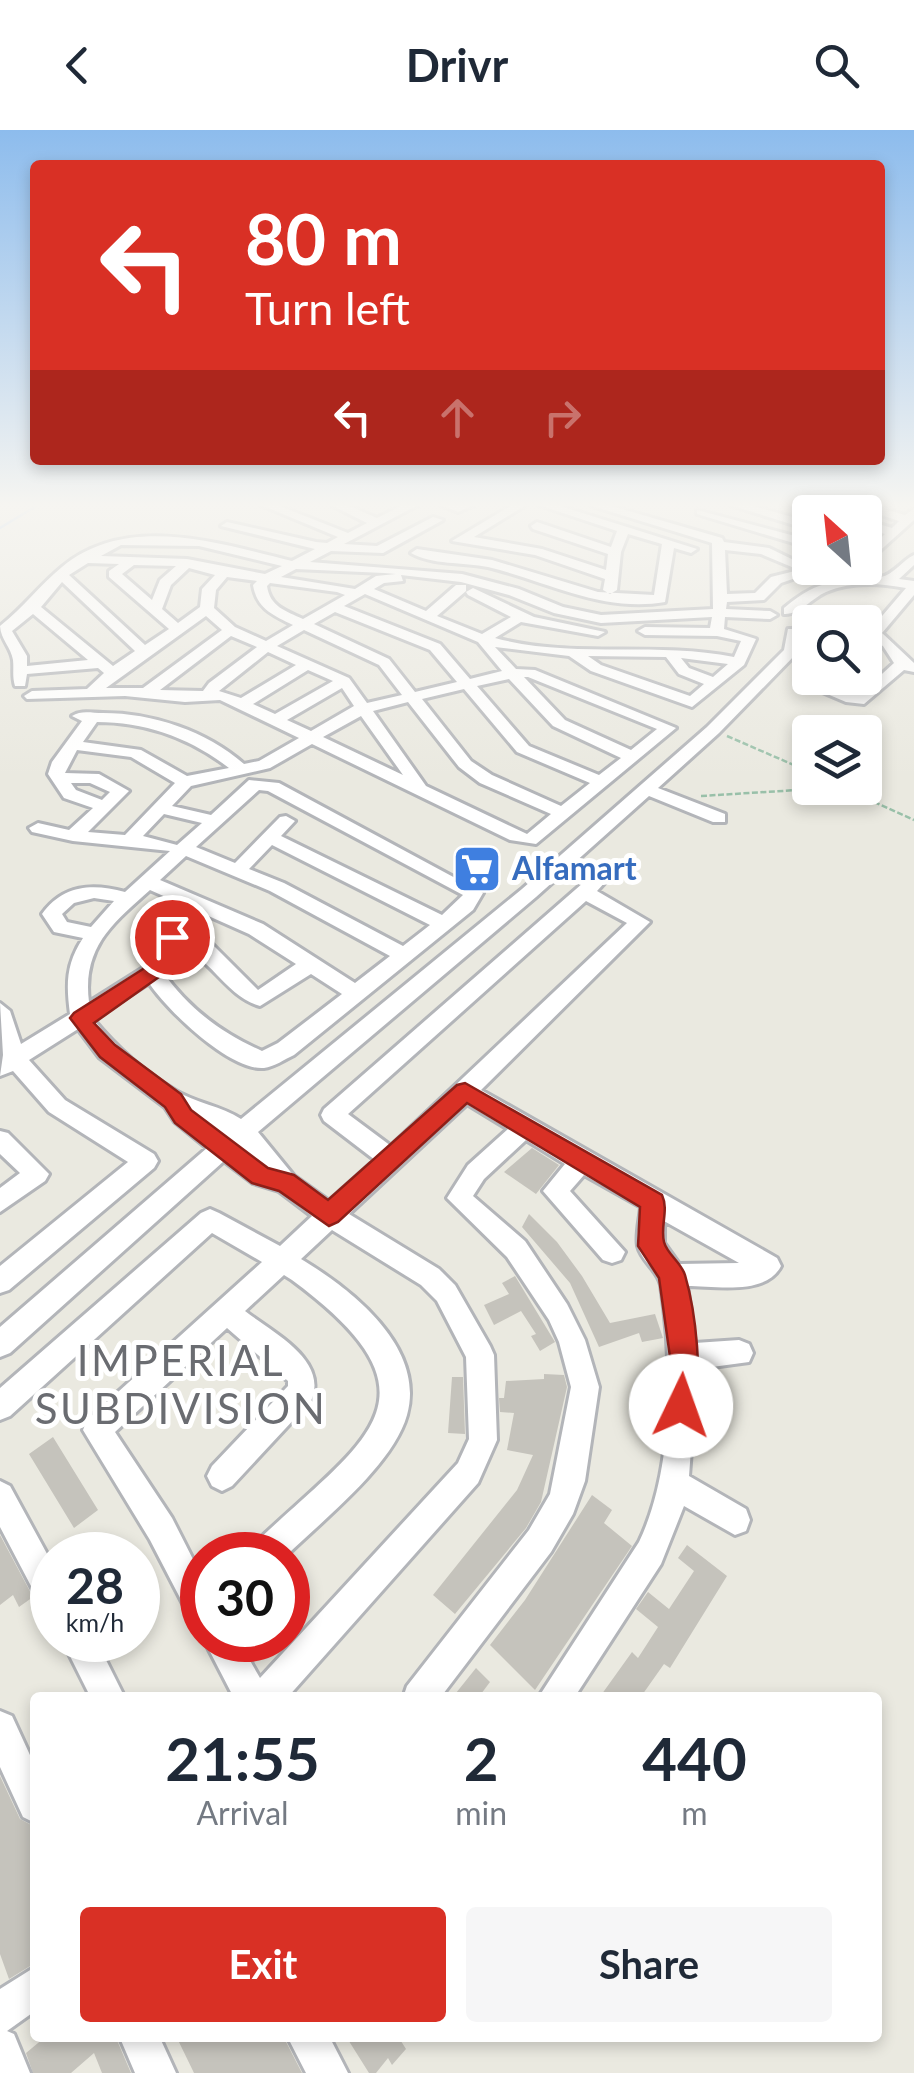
<!DOCTYPE html>
<style>
body{margin:0;font-family:Lato,sans-serif;background:#f6f6f7;color:#1f2937;height:100vh;display:flex;flex-direction:column;font-size:38px;white-space:nowrap}
*{box-sizing:border-box;margin:0}
p{font-size:32px;color:#747a83}
.icon{flex:none;width:55px;height:55px;fill:none;stroke:currentColor;stroke-width:2;stroke-linecap:round;stroke-linejoin:round}
.map{position:relative;flex:1;overflow:hidden}
.panel{position:absolute;left:30px;top:1562px;width:852px;height:350px;display:flex;flex-direction:column;background:#fff;border-radius:10px;box-shadow:0 5px 15px #0003}
.panel>*{flex:none}
.banner{position:absolute;left:30px;top:30px;width:855px;height:305px;border-radius:10px;box-shadow:0 5px 15px #0003;background:#d93025;color:#fff;overflow:hidden}
.needle{width:65px;rotate:333deg}
.controls{position:absolute;left:792px;top:365px;display:grid;gap:20px}
.controls a{display:grid;place-items:center;width:90px;height:90px;border-radius:10px;background:#fff;box-shadow:0 5px 15px #0003;font-size:50px}
.speed{position:absolute;left:30px;top:1402px;display:flex;gap:20px;font-size:50px;font-weight:700;text-align:center}
.speed>*{display:grid;place-content:center;width:130px;height:130px;border-radius:50%;background:#fff;box-shadow:0 5px 15px #0003;line-height:1}
.speed small{font-size:25px;font-weight:400}
.speed .limit{border:15px solid #d22;background:#fff;color:#111}
.pin{position:absolute;display:grid;place-items:center;width:85px;height:85px;color:#fff;margin:-42px;border:5px solid #fff;border-radius:50%;box-shadow:0 2px 10px #0007}
.me{position:absolute;width:110px;margin:-55px;rotate:3deg;stroke-linejoin:round;filter:drop-shadow(0 0 8px #0008)}
.turn{display:flex;align-items:center;gap:35px;height:210px;padding:0 50px;font-size:45px}
.turn .icon{width:130px;height:130px;stroke-width:2.5}
.turn b{display:block;font-size:70px;line-height:85px}
.lanes{display:flex;align-items:center;height:95px;padding:0 50px;background:#0003;justify-content:center;gap:50px;direction:ltr}
.lanes .off{opacity:.35}
.eta{display:flex;justify-content:space-evenly;align-items:center;height:170px;text-align:center}
.eta b{font-size:60px;font-weight:700;line-height:70px}
.action{display:flex;gap:20px;margin-top:auto;padding:20px 50px}
.action a{flex:1;height:115px;border-radius:10px;background:#d93025;color:#fff;font-size:40px;font-weight:700;line-height:115px;text-align:center}
.action a+a{background:#f6f6f7;color:#1f2937}
header{display:flex;justify-content:space-between;align-items:center;height:130px;padding:0 50px;background:#fff;font-size:45px;font-weight:700}
.map>svg:first-child{display:block}
.lines{fill:none;stroke-linecap:round;stroke-linejoin:round}
.stream{stroke:#a5c7f5;stroke-width:2.5}
.building{fill:#c5c3bc}
.minor-casing{stroke:#b3b5b9;stroke-width:6}
.path{stroke:#99c0a9;stroke-width:2.5;stroke-dasharray:6 2.5;stroke-linecap:butt}
.minor{fill:#fff;fill-rule:evenodd}
.route{fill:#d93025;stroke:#8d1f18;stroke-width:2.5}
.labels{text-anchor:middle;stroke-width:10;stroke-linejoin:round;paint-order:stroke}
.shop-label{font-size:32px;font-weight:bold;fill:#366cbe;stroke:#fff;text-anchor:start}
.near-neighbourhood-label{font-size:42px;letter-spacing:2.5px;fill:#6a6c71;stroke:#fff}
</style>
<header><svg class="icon" aria-label="back" viewBox="0 0 24 24"><path d="M15 5l-7 7 7 7"/></svg>Drivr<svg class="icon" aria-label="search" viewBox="0 0 24 24"><circle cx="10" cy="10" r="6"/><path d="M15 15l6 6"/></svg></header>
<div class="map">
<svg width="914" height="1943" viewBox="0 0 914 1943">
<rect width="100%" height="100%" fill="#eae9e0"/>
<g class="lines">
<path class="stream" d="M0,398L38,375"/>
</g>
<path class="building" d="M532,1018L559,1035L536,1064L504,1042Z
M529,1084L557,1112L582,1146L610,1193L655,1184L663,1208L642,1212L639,1203L599,1217L570,1153L522,1097Z
M515,1146L555,1212L540,1221L531,1206L536,1204L521,1181L494,1195L484,1175L509,1164L502,1153Z
M544,1244L564,1245L567,1257L541,1372L526,1398L455,1484L433,1465L517,1360L533,1325L507,1320L514,1283L500,1282L499,1268H504L506,1251L544,1249Z
M452,1247H463L465,1304L448,1303Z
M53,1307L98,1380L74,1398L29,1324Z
M592,1365L612,1380L604,1393L632,1416L535,1560L490,1515L525,1470Z
M0,1405L33,1467L19,1477L13,1465L0,1475Z
M687,1415L727,1446L670,1538L664,1534L640,1568H599L632,1522L638,1528L658,1497L636,1479L648,1462L669,1479L694,1441L678,1428Z
M476,1538L490,1552L478,1568H452Z
M0,1646L20,1689L35,1697V1833L9,1849L0,1824Z
M44,1908H116L131,1943H102L94,1923L71,1943H33L26,1923Z
M177,1908H284L302,1943H194Z
M347,1908H399L406,1919L392,1935L388,1928L376,1943H369Z"/>
<g class="lines">
<g class="minor-casing">
<path id="minor" d="M261,375H277L348,403L367,393L331,375H347L377,388L403,375H418L344,414L377,416L433,387L443,390L383,423L331,421L310,432L462,444L519,459L563,477L601,485L713,479L712,413L589,375H608L722,408L724,412L769,418L810,438H825L781,453L764,470L727,472L726,479L770,481L777,485L770,489L725,487L724,499L756,509L744,535L692,577L591,541L569,526L495,517L516,539L535,540L676,598L536,714L510,710L312,614L270,638L191,656L172,676L211,685L249,650L279,653L483,763L473,780L294,925C285,929 274,937 264,938C230,941 167,880 149,853L93,889C116,917 145,943 176,961C196,973 221,976 241,989L522,759L707,597L784,520L788,499H798L796,524L719,603L658,658L725,684V692H713L649,666L536,767L258,1002L294,1046L329,1071L375,1030L324,991L321,985L324,979L591,746H605L607,750L597,761L650,792L481,960L777,1128L781,1136C766,1166 715,1156 687,1156L695,1213L739,1210L749,1214L753,1223L749,1232L697,1239L689,1346L746,1379L750,1390L746,1401L735,1405L684,1376L661,1434L574,1568H538L639,1412C674,1339 673,1234 661,1155C658,1140 641,1131 638,1116C636,1104 640,1089 641,1077L584,1045L570,1061L625,1122L621,1130L612,1133L603,1130L543,1061L565,1034L526,1010L484,1049L473,1066L525,1111L567,1174L585,1210L599,1257L585,1351L573,1384L551,1422L440,1568H403L407,1556L529,1400L550,1364L571,1257L559,1212L549,1190L507,1127L447,1068L468,1035L508,999L467,974L349,1084L439,1139L455,1155L490,1216L494,1225L497,1310L478,1353L287,1568H234L204,1510H238L260,1548L458,1333L469,1309L466,1227L437,1171L421,1155L332,1100L301,1129C351,1159 426,1217 407,1285C393,1335 324,1389 287,1425H250L254,1414C363,1310 453,1269 292,1150L284,1145L245,1181C273,1203 329,1230 311,1271L232,1356L222,1361L212,1356L207,1346L212,1336L288,1256V1251L227,1198L115,1302L172,1388L202,1447V1494L191,1489L150,1410L83,1300L87,1290L262,1132L212,1103L10,1286L0,1290V1258L201,1083L210,1079L219,1083L280,1116L312,1086L279,1061L253,1053L224,1031L10,1223L0,1227V1197L207,1018L175,992L165,977L99,927L78,899L29,930L65,970L154,1024L158,1031L154,1038L9,1160L0,1163V1136L128,1032L49,982L13,941L0,946L3,925L0,873L10,881L21,914L70,884C66,854 66,834 83,808L54,802L42,784C63,755 92,753 125,762L170,721L73,711L32,702L29,698L38,693L69,700L93,678L64,668L48,644L52,632L82,591L72,586C81,580 91,583 103,583C153,583 206,601 244,634L259,631L299,608L220,570L185,572L125,566L27,569L24,566L32,561L87,559L104,543L98,538L27,544L25,556H15C12,546 14,540 13,530C11,517 1,510 0,496C23,478 40,455 62,437C127,383 218,413 292,431L315,419L221,396L227,392L316,412L327,413L338,407ZM121,415L199,416L282,436L265,444L187,429L101,426ZM725,420L761,424L799,440L771,447L755,463L727,464ZM88,433L119,434L109,441V447L169,499L145,515L69,445ZM134,435L176,436L160,450L152,470L122,444ZM189,438L215,445L202,459L200,477L178,493L162,479L171,455ZM296,439L384,443L396,444L376,446L355,459L281,447ZM401,445L461,452L509,465L554,483L601,493L712,487L710,498L645,497L638,501L645,505L717,506L741,511L734,527C655,511 572,529 495,508L521,492L598,506L605,502L534,487L473,458L466,462L468,465L511,487L482,504L437,486L466,461V455H456L426,481L374,459L384,453L403,451ZM227,447L257,451L253,455C257,479 273,485 293,495L266,511L235,497L214,478L216,460ZM62,452L135,521L113,536L41,477ZM270,453L337,462L345,465L303,489C286,481 270,477 267,456ZM365,464L478,512L502,541L470,549L440,514L344,476ZM335,482L430,520L457,552L415,562L389,529L314,494ZM33,484L88,530L27,536V526L12,501ZM206,486L222,500L143,558H106ZM304,500L379,535L402,565L367,573L349,548L277,516ZM231,506L257,517L209,553L203,561L160,560ZM268,522L296,535L241,568L219,561ZM588,526L666,527L679,544L704,554L690,566L601,535ZM681,528L728,534L713,547L689,538ZM308,540L333,551L275,584L253,574ZM524,547H528L657,599L631,620L565,590ZM509,549L553,596L621,628L599,645L529,616L477,556ZM342,558L354,576L311,601L287,590ZM464,559L517,622L590,653L561,676L492,645L471,631L422,569ZM408,572L459,637L480,653L551,684L527,704L426,656L373,581ZM361,586L403,645L323,607ZM97,592C146,592 190,608 229,638L187,646L141,620L83,612ZM77,620L131,627L175,653L125,705L88,702L129,661L99,644L65,643ZM71,653H90L110,662L102,670L76,660ZM259,660L268,661L463,765L442,785L281,706L295,691L286,686L280,687L235,733L196,717ZM164,684L202,693L177,715L143,706ZM272,715L430,795L403,816L284,753L249,739ZM186,726L270,761L390,826L355,853L263,794L160,750ZM150,760L249,804L296,834L258,860L209,811L172,800L150,816L143,838L89,872C82,817 113,793 150,760ZM94,768L114,771L91,797L67,792L62,784L74,773ZM586,771L627,793L391,1016L348,984ZM176,815C211,826 225,866 260,876L311,844L342,864L278,913L262,921C221,903 188,878 162,841L166,824ZM664,1091L739,1133L679,1134L664,1113Z
M441,375H474L458,382Z
M512,375H526L474,407L542,419L606,440L608,424L533,399L531,396L537,392L611,417L617,401L539,375H557L697,419L691,423L674,418L665,472C603,483 546,451 488,437C464,432 431,435 411,423L417,419L492,430L598,462L654,465L662,414L628,404L621,422L617,460L610,464L603,460L605,449L535,425L452,411Z
M730,375H749L810,392V400Z
M789,375H809L829,382H811Z
M851,375H870L905,385L914,379V390L865,434V423L885,404L865,398V390L892,398L899,391Z
M697,380L810,410V418L697,384Z
M914,425V435L899,449L914,451V465L882,503L914,533V542L904,540L864,574L846,572L806,555L803,545L810,541V548L860,564L894,533L883,516L865,506V497L871,499L906,458C880,453 851,451 826,462C812,468 799,485 784,484V478C822,446 837,453 881,447C893,445 903,430 914,425Z
M0,1001L8,1003L49,1044L45,1051L0,1082V1058L20,1043L0,1024Z
M0,1351L10,1356L52,1433V1480L41,1475L0,1397Z
M62,1510H96L125,1568H91Z
M0,1581L12,1586L35,1636V1693L23,1687L0,1637Z
M35,1837V1881L7,1901L14,1904L30,1943H0V1859Z
M120,1908H160L176,1943H135Z
M288,1908H330L348,1943H306Z"/>
</g>
<path class="path" d="M727,606L810,642
M843,658L914,690
M701,666L830,658"/>
<use href="#minor" class="minor"/>
</g>
<linearGradient id="sky" x2="0" y2="1"><stop stop-color="#8dbced"/><stop offset="0.58" stop-color="#f6f5f1"/><stop offset="1" stop-color="#f6f5f1" stop-opacity="0"/></linearGradient>
<rect width="914" height="647" fill="url(#sky)"/>
<path class="route" d="M172,801L182,807L166,824L159,847L94,893L115,915L181,964L191,980L268,1038L294,1045L328,1070L457,955L465,953L662,1065C669,1080 660,1096 664,1112C667,1124 681,1132 685,1145C695,1179 705,1253 691,1286L681,1290L671,1286L667,1276L670,1227L659,1148L638,1116L640,1077L467,973L338,1092L329,1096L279,1061L252,1053L175,993L165,977L100,927L70,888L74,883L143,839L150,816Z"/>
<defs>
<g id="supermarket-square" transform="scale(2.5)"><rect x="-9" y="-9" width="18" height="18" rx="4" fill="#3f7fe0" stroke="#fff"/><path d="M-6-5.5h2.5l.6 2H6L4.5 2H-2.5L-4.4-4H-6ZM-1.5 3.2a1.3 1.3 0 1 0 .1 0ZM3 3.2a1.3 1.3 0 1 0 .1 0Z" fill="#fff"/></g>
</defs>
<g fill-rule="evenodd">
<use href="#supermarket-square" x="477" y="739"/>
</g>
<g class="labels">
<g class="shop-label">
<text x="512" y="750">Alfamart</text>
</g>
<g class="near-neighbourhood-label">
<text x="181" y="1246">IMPERIAL<tspan x="181" dy="48">SUBDIVISION</tspan></text>
</g>
</g>
</svg>
<div class="controls">
<a><svg class="needle" viewBox="-14 -14 28 28"><path d="M0-13l5 13h-10z" fill="#e53935"/><path d="M0 13l5-13h-10z" fill="#747a83"/></svg></a>
<a><svg class="icon" aria-label="search" viewBox="0 0 24 24"><circle cx="10" cy="10" r="6"/><path d="M15 15l6 6"/></svg></a>
<a><svg class="icon" aria-label="layers" viewBox="0 0 24 24"><path d="M12 4l9 5-9 5-9-5zM3 14l9 5 9-5"/></svg></a>
</div>
<div class="speed"><div>28<small>km/h</small></div><div class="limit">30</div></div>
<div class="pin" style="left:172px;top:807px;background:#d93025"><svg class="icon" aria-label="arrive" viewBox="0 0 24 24"><path d="M6 21V4h12l-3 4 3 4H6"/></svg></div>
<svg class="me" style="left:681px;top:1276px" viewBox="-20 -20 40 40"><circle r="19" fill="#fff"/><path d="M0-13L10 11 0 6-10 11z" fill="#d93025"/></svg>
<div class="banner">
<div class="turn"><svg class="icon" aria-label="left" viewBox="0 0 24 24"><path d="M17 20v-9H6M10 6l-5 5 5 5"/></svg><div><b>80 m</b>Turn left</div></div>
<div class="lanes"><svg class="icon" aria-label="left" viewBox="0 0 24 24"><path d="M17 20v-9H6M10 6l-5 5 5 5"/></svg><svg class="icon off" aria-label="ahead" viewBox="0 0 24 24"><path d="M12 20V5M6 11l6-6 6 6"/></svg><svg class="icon off" aria-label="right" viewBox="0 0 24 24"><path d="M7 20v-9h11M14 6l5 5-5 5"/></svg></div>
</div>
<section class="panel">
<div class="eta">
<div><b>21:55</b><p>Arrival</p></div>
<div><b>2</b><p>min</p></div>
<div><b>440</b><p>m</p></div>
</div>
<div class="action"><a>Exit</a><a>Share</a></div>
</section>
</div>
